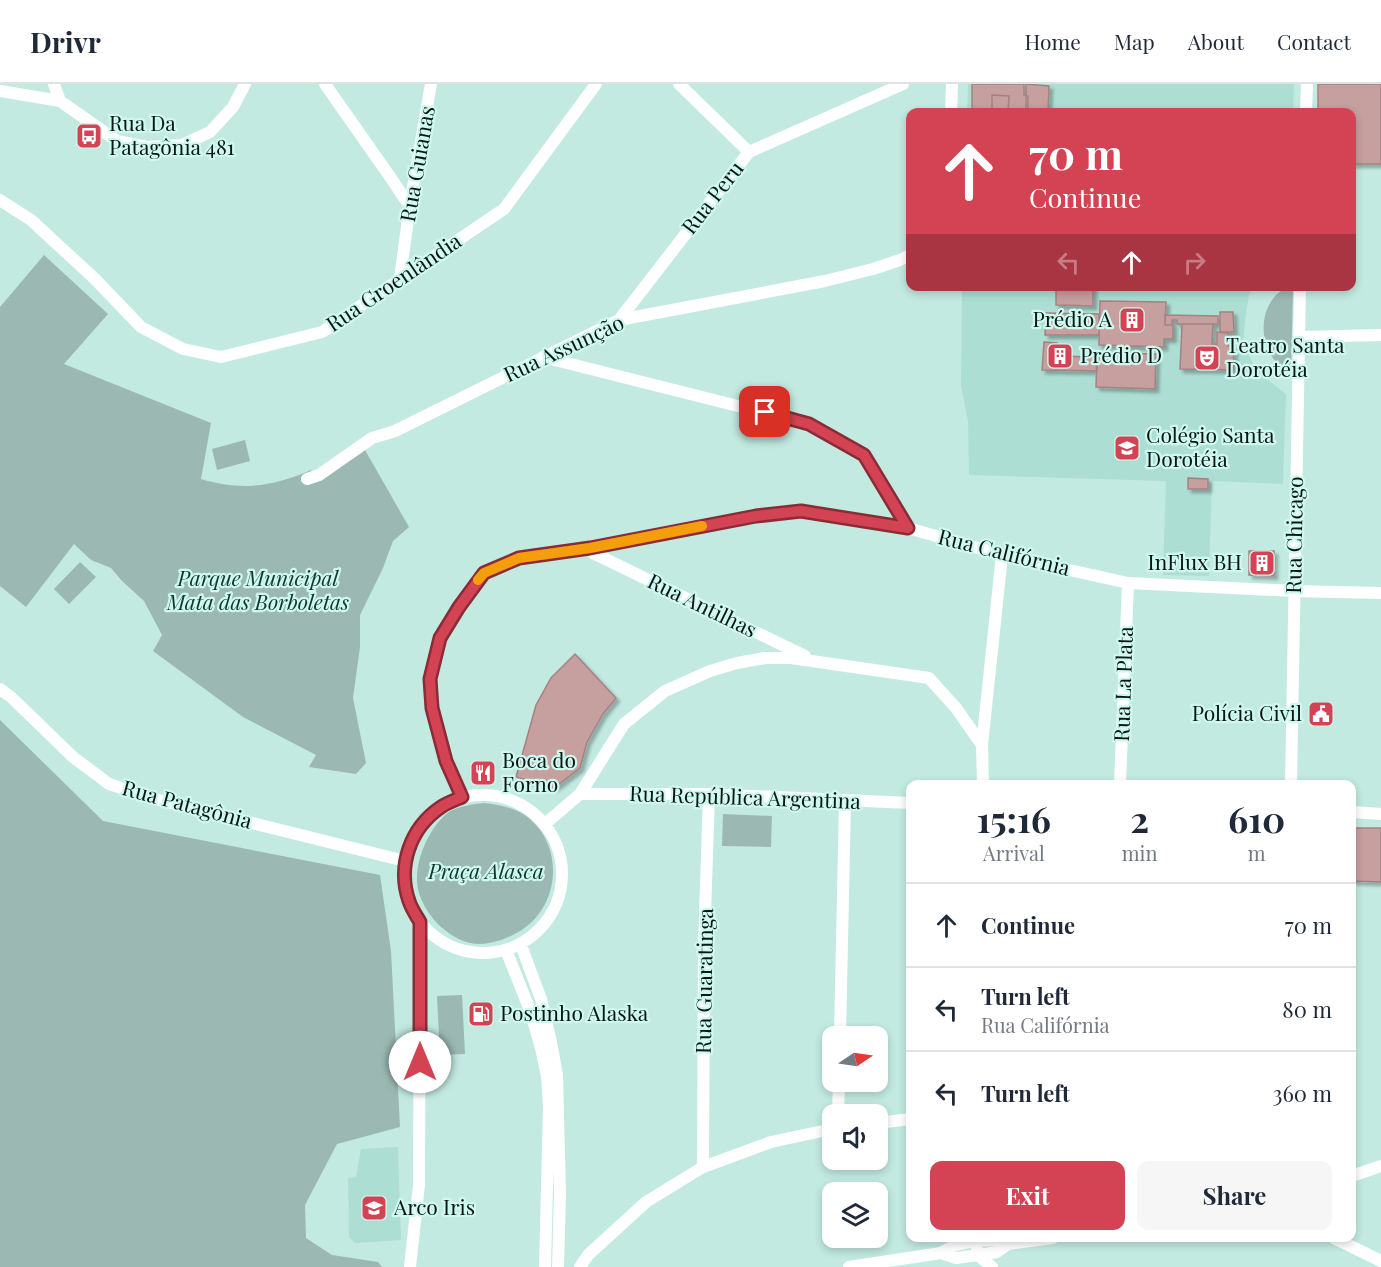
<!DOCTYPE html>
<meta charset="utf-8">
<style>
body{margin:0;font-family:"Playfair Display",serif;background:#f6f6f7;color:#1f2937;height:100vh;display:flex;flex-direction:column;font-size:22px;white-space:nowrap}
*{box-sizing:border-box;margin:0}
p{font-size:20px;color:#747a83}
.icon{flex:none;width:33px;height:33px;fill:none;stroke:currentColor;stroke-width:2;stroke-linecap:round;stroke-linejoin:round}
.map{position:relative;flex:1;overflow:hidden}
.drawer{position:absolute;left:906px;top:696px;width:450px;height:462px;display:flex;flex-direction:column;background:#fff;border-radius:12px;box-shadow:0 3px 9px #0003}
.drawer>*{flex:none}
.banner{position:absolute;left:906px;top:24px;width:450px;height:183px;border-radius:12px;box-shadow:0 3px 9px #0003;background:#d44353;color:#fff;overflow:hidden}
.needle{width:39px;rotate:77deg}
.tools{position:absolute;left:822px;top:942px;display:grid;gap:12px}
.tools a{display:grid;place-items:center;width:66px;height:66px;border-radius:12px;background:#fff;box-shadow:0 3px 9px #0003;font-size:30px}
.pin{position:absolute;display:grid;place-items:center;width:51px;height:51px;color:#fff;margin:-26px;border-radius:12px;box-shadow:0 3px 9px #0006}
.me{position:absolute;width:66px;margin:-33px;rotate:0deg;stroke-linejoin:round;filter:drop-shadow(0 0 4px #0008)}
.turn{display:flex;align-items:center;gap:21px;height:126px;padding:0 24px;font-size:27px}
.turn .icon{width:78px;height:78px;stroke-width:2.5}
.turn b{display:block;font-size:42px;line-height:51px}
.lanes{display:flex;align-items:center;height:57px;padding:0 24px;background:#0003;justify-content:center;gap:30px;direction:ltr}
.lanes .off{opacity:.35}
.eta{display:flex;justify-content:space-evenly;align-items:center;height:102px;text-align:center}
.eta b{font-size:36px;font-weight:700;line-height:42px}
.cta{display:flex;gap:12px;margin-top:auto;padding:12px 24px}
.cta a{flex:1;height:69px;border-radius:12px;background:#d44353;color:#fff;font-size:24px;font-weight:700;line-height:69px;text-align:center}
.cta a+a{background:#f6f6f7;color:#1f2937}
ul{padding:0;list-style:none}
li{display:flex;align-items:center;gap:18px;height:84px;padding:0 24px;border-top:2px solid #e0e1e3}
li div{flex:1}
li b{display:block;font-size:22px}
li em{font-style:normal}
header{display:flex;align-items:center;gap:36px;box-sizing:border-box;height:84px;padding:0 30px;background:#fff;border-bottom:2px solid #e0e1e3}
header strong{font-size:28px}
nav{display:flex;gap:33px;margin-inline-start:auto;font-size:21px}
.map>svg:first-child{display:block}
.built{fill:#added3}
.green{fill:#9bb9b2}
.building{fill:#c69f9f;stroke:#a58282;stroke-width:1.5;filter:url(#shadow)}
.lines{fill:none;stroke-linecap:round;stroke-linejoin:round}
.minor{stroke:#fff;stroke-width:12}
.route-casing{stroke:#8a2c36;stroke-width:15}
.route{stroke:#d44353;stroke-width:10}
.slow{stroke:#f59e0b;stroke-width:10}
.labels{text-anchor:middle;stroke-width:4.5;stroke-linejoin:round;paint-order:stroke}
.poi-label{font-size:21px;fill:#081614;stroke:#cff8ee;text-anchor:start}
.street-label{font-size:21px;fill:#081614;stroke:#cff8ee}
.park-label{font-size:21px;font-style:italic;fill:#103831;stroke:#cff8ee}
</style>
<header>
<strong>Drivr</strong>
<nav><a>Home</a><a>Map</a><a>About</a><a>Contact</a></nav>
</header>
<div class="map">
<svg width="1381" height="1183" viewBox="0 0 1381 1183">
<defs>
<filter id="shadow"><feDropShadow dx="3.5" dy="3.5" stdDeviation="1.5" flood-color="#0004"/></filter>
</defs>
<rect width="100%" height="100%" fill="#c2eae1"/>
<path class="built" d="M968,0H1294L1293,28H967Z
M962,203H1255L1252,204L1249,211L1246,229L1243,260L1254,281L1264,293L1286,310L1283,400L1212,397L1209,492L1163,491L1166,397L969,391L968,337L961,302Z
M398,1063L401,1156L355,1159L349,1153L348,1094L356,1093L361,1065Z"/>
<path class="green" d="M44,171L108,230L64,280L211,339L201,395C241,407 272,403 311,386L318,396L365,366L409,443L393,457L383,484L360,531V563L353,614L366,679L356,690L309,683L316,671L243,633L153,567L162,551L144,517L122,497L111,484L91,476L74,460L26,523L0,502V223Z
M1288,202L1293,203L1291,290C1286,286 1280,283 1276,278C1260,260 1259,229 1276,211C1279,208 1284,205 1288,202Z
M245,356L250,377L217,386L212,365Z
M80,478L96,493L69,520L54,505Z
M0,636L103,737L380,791L391,867L400,1043L337,1060L305,1121L306,1154L332,1171L378,1178L382,1183H0Z
M484,719C500,721 518,724 531,736C558,760 560,803 538,831C529,843 515,851 501,856C494,858 486,860 478,860C452,859 426,833 419,809C411,784 428,743 449,728C459,722 473,720 484,719Z
M723,730L772,732L771,763L722,762Z
M462,911L465,970L440,971L437,912Z"/>
<path class="building" d="M972,0H1024V11H1026V0L1049,2L1048,28H1028V12H1026V28H1008L1009,12L992,11V28H972Z
M972,0H1024V11H1026V0L1049,2L1048,28H1028V12H1026V28H972Z
M1318,0H1381V80H1352V28H1318Z
M992,11L1009,12L1008,28H992Z
M1056,202H1093V222L1056,221Z
M1100,217L1166,218L1165,241H1173V255H1164V263L1099,261Z
M1220,228H1233L1234,248H1220Z
M1046,229L1099,230V251H1045Z
M1165,231L1218,232V240H1177V236H1172V241H1165Z
M1182,240H1213L1212,260H1217V248L1228,249V262L1234,263L1233,286L1180,285Z
M1044,258L1057,259L1056,272L1097,273V287L1042,286Z
M1097,269L1156,270L1155,305L1096,303Z
M1188,394L1208,395V405H1188Z
M1249,467H1274V492L1249,491Z
M575,570L616,614L603,630L587,658L580,684L554,704L516,693L536,621L551,594Z
M1353,744H1381V798L1352,797Z"/>
<g class="lines">
<path class="minor" d="M54,0L60,17
M325,0L393,97L404,114L410,120
M679,0L749,68
M0,7L60,17L117,57L147,63L182,61L210,48L233,23L245,0
M951,28L952,0
M1306,28L1307,0
M0,116L31,136L95,195L141,243L183,265L221,273L322,248L504,125L596,0
M400,195L410,120L431,0
M619,236L749,68L903,0
M1299,253L1381,251
M543,273L809,340L864,371L908,444
M307,395L319,391L372,354L395,347L619,236L825,197L873,185L900,176L910,171
M589,464L593,469L805,572
M0,605L11,613L73,673L109,700L155,715L405,777
M983,700L982,661L1002,471
M1120,700L1128,499
M1291,700L1300,202
M580,710H709L910,719
M404 790a79 79 0 1 1 158 0a79 79 0 1 1-158 0Z
M462,713L446,677L432,624L430,595L440,554L459,523L484,489L519,474L589,464L756,432L801,427L908,444L1002,471L1128,499L1294,507L1381,509
M1352,728L1381,730
M545,740L580,710L624,640L665,607L710,587L737,579L765,574H791L929,594L956,624L982,661
M521,861L541,915L551,958L557,991L560,1110L558,1183
M506,866L531,929L541,964L547,992L549,1022L545,1183
M840,952L845,717
M838,1030L839,998
M878,1039L910,1035
M703,1083L704,861L709,710
M1352,1092L1381,1082
M1334,1154L1381,1177
M977,1166L978,1171L992,1183
M941,1169L956,1174L978,1171L997,1168L1008,1160
M410,1183L419,1101L420,838
M580,1183L588,1171L646,1118L703,1083L771,1058L832,1045
M849,1183L941,1169L955,1161L975,1157L995,1156L1008,1160L1053,1154"/>
</g>
<g class="lines">
<g class="route-casing">
<path id="route" d="M420,978V838C416,831 411,824 409,817C397,782 410,744 441,723C447,719 455,716 462,713L446,677L432,624L430,595L440,554L459,523L484,489L519,474L590,464L756,432L801,427L908,444L864,371L809,340L765,328"/>
</g>
<use href="#route" class="route"/>
<path class="slow" d="M478,496L484,489L519,474L590,464L702,442"/>
</g>
<defs>
<g id="bus-square" transform="scale(1.35)"><rect x="-9" y="-9" width="18" height="18" rx="4" fill="#d44353" stroke="#cff8ee"/><path d="M-5-6H5V4H4V6H2V4H-2V6H-4V4H-5ZM-3.5-4V0h7V-4ZM-3.5 1.2v1.5H-2V1.2ZM2 1.2v1.5H3.5V1.2Z" fill="#fff"/></g>
<g id="building-square" transform="scale(1.35)"><rect x="-9" y="-9" width="18" height="18" rx="4" fill="#d44353" stroke="#cff8ee"/><path d="M-4-6H4V6H1V3H-1V6H-4ZM-2.5-4.3h1.7v1.8h-1.7ZM.8-4.3h1.7v1.8H.8ZM-2.5-1h1.7V.8h-1.7ZM.8-1h1.7V.8H.8Z" fill="#fff"/></g>
<g id="theatre-square" transform="scale(1.35)"><rect x="-9" y="-9" width="18" height="18" rx="4" fill="#d44353" stroke="#cff8ee"/><path d="M-5-5.5Q0-4 5-5.5V0Q5 5 0 6Q-5 5-5 0ZM-3.3-2.5H-1v1.5H-3.3ZM1-2.5H3.3v1.5H1ZM-2.8 1Q0 5.5 2.8 1Z" fill="#fff"/></g>
<g id="school-square" transform="scale(1.35)"><rect x="-9" y="-9" width="18" height="18" rx="4" fill="#d44353" stroke="#cff8ee"/><path d="M0-5L7-2L0 1L-7-2ZM-4 1L0 2.5L4 1V4Q0 6-4 4Z" fill="#fff"/></g>
<g id="civic-square" transform="scale(1.35)"><rect x="-9" y="-9" width="18" height="18" rx="4" fill="#d44353" stroke="#cff8ee"/><path d="M-.6-6.5H3V-4.5H.6V-3L4-1V1h2V6H-6V1h2V-1L-.6-3ZM-1.2 2.5V6h2.4V2.5Z" fill="#fff"/></g>
<g id="restaurant-square" transform="scale(1.35)"><rect x="-9" y="-9" width="18" height="18" rx="4" fill="#d44353" stroke="#cff8ee"/><path d="M-5-6h1v4h1v-4h1v4h1v-4h1v5L-1.5 .5V6h-2V.5L-5-1ZM5-6V6H3V1.5H1.5Q1.5-4 5-6Z" fill="#fff"/></g>
<g id="fuel-square" transform="scale(1.35)"><rect x="-9" y="-9" width="18" height="18" rx="4" fill="#d44353" stroke="#cff8ee"/><path d="M-5.5-6h7V0h2V4h1.3V-2.5L3-4.5l.8-.8L6-3V5H2.5V1h-1V6h-7ZM-4.2-4.7v3.2H.2V-4.7Z" fill="#fff"/></g>
</defs>
<g fill-rule="evenodd">
<use href="#bus-square" x="89" y="52"/>
<use href="#building-square" x="1132" y="236"/>
<use href="#building-square" x="1060" y="272"/>
<use href="#theatre-square" x="1207" y="274"/>
<use href="#school-square" x="1127" y="364"/>
<use href="#building-square" x="1262" y="479"/>
<use href="#civic-square" x="1321" y="630"/>
<use href="#restaurant-square" x="483" y="689"/>
<use href="#fuel-square" x="481" y="930"/>
<use href="#school-square" x="374" y="1124"/>
</g>
<g class="labels">
<g class="poi-label">
<text x="109" y="47">Rua Da<tspan x="109" dy="24">Patagônia 481</tspan></text>
<text x="1112" y="243" text-anchor="end">Prédio A</text>
<text x="1226" y="269">Teatro Santa<tspan x="1226" dy="24">Dorotéia</tspan></text>
<text x="1080" y="279">Prédio D</text>
<text x="1146" y="359">Colégio Santa<tspan x="1146" dy="24">Dorotéia</tspan></text>
<text x="1242" y="486" text-anchor="end">InFlux BH</text>
<text x="1302" y="637" text-anchor="end">Polícia Civil</text>
<text x="502" y="684">Boca do<tspan x="502" dy="24">Forno</tspan></text>
<text x="500" y="937">Postinho Alaska</text>
<text x="394" y="1131">Arco Iris</text>
</g>
<g class="street-label">
<text transform="translate(418 80) rotate(-80)" y="7">Rua Guianas</text>
<text transform="translate(713 114) rotate(-52)" y="7">Rua Peru</text>
<text transform="translate(394 199) rotate(-34)" y="7">Rua Groenlândia</text>
<text transform="translate(564 265) rotate(-25)" y="7">Rua Assunção</text>
<text transform="translate(1295 451) rotate(-89)" y="7">Rua Chicago</text>
<text transform="translate(1004 469) rotate(14)" y="7">Rua Califórnia</text>
<text transform="translate(702 522) rotate(26)" y="7">Rua Antilhas</text>
<text transform="translate(1124 600) rotate(-88)" y="7">Rua La Plata</text>
<text transform="translate(745 714) rotate(2)" y="7">Rua República Argentina</text>
<text transform="translate(187 721) rotate(15)" y="7">Rua Patagônia</text>
<text transform="translate(705 897) rotate(-89)" y="7">Rua Guaratinga</text>
</g>
<g class="park-label">
<text x="258" y="502">Parque Municipal<tspan x="258" dy="24">Mata das Borboletas</tspan></text>
<text x="486" y="795">Praça Alasca</text>
</g>
</g>
</svg>
<div class="tools">
<a><svg class="needle" viewBox="-14 -14 28 28"><path d="M0-13l5 13h-10z" fill="#e53935"/><path d="M0 13l5-13h-10z" fill="#747a83"/></svg></a>
<a><svg class="icon" aria-label="sound" viewBox="0 0 24 24"><path d="M4 9h4l5-4v14l-5-4H4zM17 9q2 3 0 6"/></svg></a>
<a><svg class="icon" aria-label="layers" viewBox="0 0 24 24"><path d="M12 4l9 5-9 5-9-5zM3 14l9 5 9-5"/></svg></a>
</div>
<div class="pin" style="left:765px;top:328px;background:#d93025"><svg class="icon" aria-label="arrive" viewBox="0 0 24 24"><path d="M6 21V4h12l-3 4 3 4H6"/></svg></div>
<svg class="me" style="left:420px;top:978px" viewBox="-20 -20 40 40"><circle r="19" fill="#fff"/><path d="M0-13L10 11 0 6-10 11z" fill="#d44353"/></svg>
<div class="banner">
<div class="turn"><svg class="icon" aria-label="ahead" viewBox="0 0 24 24"><path d="M12 20V5M6 11l6-6 6 6"/></svg><div><b>70 m</b>Continue</div></div>
<div class="lanes"><svg class="icon off" aria-label="left" viewBox="0 0 24 24"><path d="M17 20v-9H6M10 6l-5 5 5 5"/></svg><svg class="icon" aria-label="ahead" viewBox="0 0 24 24"><path d="M12 20V5M6 11l6-6 6 6"/></svg><svg class="icon off" aria-label="right" viewBox="0 0 24 24"><path d="M7 20v-9h11M14 6l5 5-5 5"/></svg></div>
</div>
<section class="drawer">
<div class="eta">
<div><b>15:16</b><p>Arrival</p></div>
<div><b>2</b><p>min</p></div>
<div><b>610</b><p>m</p></div>
</div>
<ul>
<li><svg class="icon" aria-label="ahead" viewBox="0 0 24 24"><path d="M12 20V5M6 11l6-6 6 6"/></svg><div><b>Continue</b></div><em>70 m</em></li>
<li><svg class="icon" aria-label="left" viewBox="0 0 24 24"><path d="M17 20v-9H6M10 6l-5 5 5 5"/></svg><div><b>Turn left</b><p>Rua Califórnia</p></div><em>80 m</em></li>
<li><svg class="icon" aria-label="left" viewBox="0 0 24 24"><path d="M17 20v-9H6M10 6l-5 5 5 5"/></svg><div><b>Turn left</b></div><em>360 m</em></li>
</ul>
<div class="cta"><a>Exit</a><a>Share</a></div>
</section>
</div>
